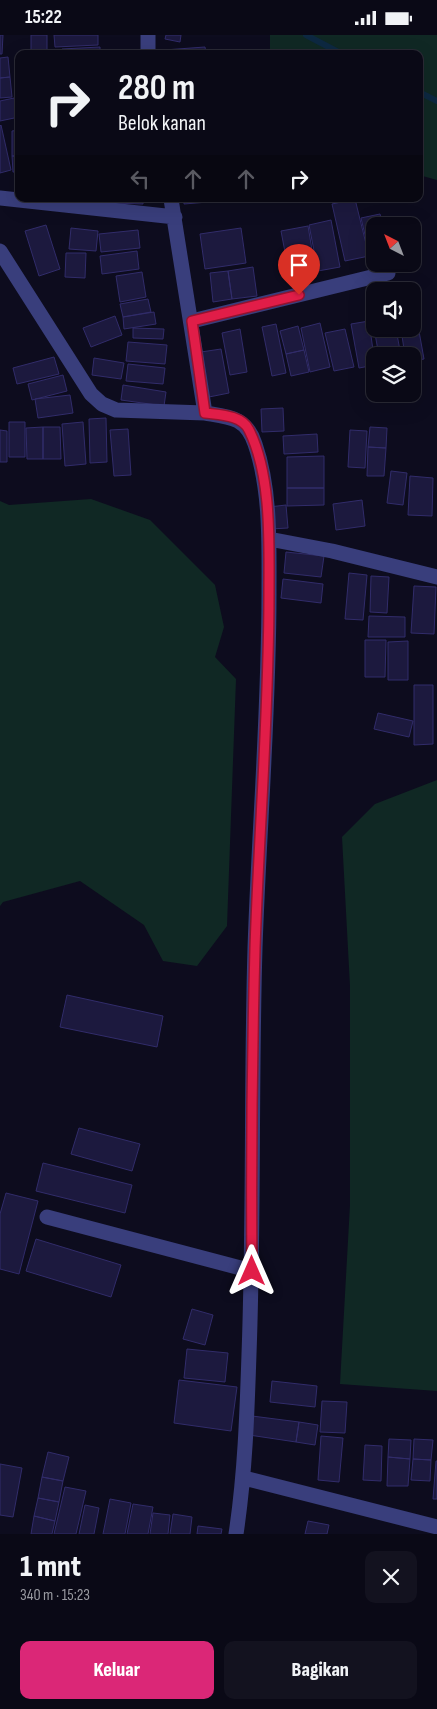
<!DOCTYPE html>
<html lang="id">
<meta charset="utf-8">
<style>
body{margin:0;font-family:"Sofia Sans Condensed",sans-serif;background:#13121f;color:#f1f3f6;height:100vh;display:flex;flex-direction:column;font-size:19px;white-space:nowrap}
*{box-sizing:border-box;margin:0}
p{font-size:16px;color:#999aa1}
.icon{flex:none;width:28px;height:28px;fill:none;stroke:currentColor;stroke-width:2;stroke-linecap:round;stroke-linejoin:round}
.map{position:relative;height:1499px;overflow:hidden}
.sheet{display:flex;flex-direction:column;background:#0a0916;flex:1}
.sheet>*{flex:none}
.banner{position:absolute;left:15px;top:15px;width:408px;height:152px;border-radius:10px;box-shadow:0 5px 20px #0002,0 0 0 1px #2a2a35;background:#0a0916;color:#f1f3f6;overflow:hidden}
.needle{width:32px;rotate:318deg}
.fabs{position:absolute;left:366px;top:182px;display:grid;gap:10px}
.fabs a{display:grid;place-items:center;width:55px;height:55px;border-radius:10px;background:#0a0916;box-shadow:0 5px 20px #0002,0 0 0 1px #2a2a35;font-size:25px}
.pin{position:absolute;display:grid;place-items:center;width:42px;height:42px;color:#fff;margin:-51px -21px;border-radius:50% 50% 50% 0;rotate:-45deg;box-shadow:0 0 5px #0007}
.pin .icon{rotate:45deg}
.me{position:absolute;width:55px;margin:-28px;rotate:0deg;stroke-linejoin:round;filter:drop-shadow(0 0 4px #0008)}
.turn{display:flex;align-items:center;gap:18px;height:105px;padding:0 20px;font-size:22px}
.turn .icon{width:65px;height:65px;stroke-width:2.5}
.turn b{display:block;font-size:35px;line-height:42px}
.lanes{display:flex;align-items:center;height:48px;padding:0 20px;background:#0003;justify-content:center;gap:25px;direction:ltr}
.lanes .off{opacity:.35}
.round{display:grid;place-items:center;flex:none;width:52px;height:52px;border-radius:10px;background:#13121f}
.summary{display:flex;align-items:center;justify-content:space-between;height:85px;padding:0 20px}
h1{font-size:30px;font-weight:800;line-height:38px}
.cta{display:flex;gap:10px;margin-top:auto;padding:10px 20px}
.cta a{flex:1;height:58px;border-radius:10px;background:#db2777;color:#fff;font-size:20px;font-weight:800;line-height:58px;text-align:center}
.cta a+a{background:#13121f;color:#f1f3f6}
.status{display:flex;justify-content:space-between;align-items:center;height:35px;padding:0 25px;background:#0a0916;direction:ltr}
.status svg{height:14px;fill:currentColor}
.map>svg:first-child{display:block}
.green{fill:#102824}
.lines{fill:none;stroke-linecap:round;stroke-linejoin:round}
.stream{stroke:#0d2841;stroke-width:6}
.building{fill:#1c193e;stroke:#312c6a}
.minor{stroke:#393e7c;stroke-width:15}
.route-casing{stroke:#92132f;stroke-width:12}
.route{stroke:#e11d48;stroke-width:9}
</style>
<div class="status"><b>15:22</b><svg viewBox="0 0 49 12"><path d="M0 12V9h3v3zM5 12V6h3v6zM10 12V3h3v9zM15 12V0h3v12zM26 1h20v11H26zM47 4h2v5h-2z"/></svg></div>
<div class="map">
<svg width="437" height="1499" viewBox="0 0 437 1499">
<rect width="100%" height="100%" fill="#0d0c1e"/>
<path class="green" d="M270,0H437V145L419,140V19H270Z
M91,464L150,485L215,550L224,592L215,622L236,644L227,891L197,931L163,926L144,890L80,846L3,867L0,871V466L9,470Z
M437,745V1356L340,1349L350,1170V951L342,802L375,769Z"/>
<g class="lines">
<path class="stream" d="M306,0L342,19
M419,57L437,66"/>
</g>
<path class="building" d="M0,0H3L2,19H0Z
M31,0H47V19H31Z
M54,0H98V10L55,12Z
M166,0H181L180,7L165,4Z
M100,12V19H63L62,14Z
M205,12L206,19H164V15Z
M8,22L10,42L0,43V23Z
M10,42L12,62L0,63V43Z
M14,63L19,82L0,86V66Z
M1,90L11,135L0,138V91Z
M19,95V121H12V96Z
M12,121H19V137H13Z
M111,164H143V169L111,168Z
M184,164H220V166L184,169Z
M355,164L369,221L345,226L332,169Z
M380,179L383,191H375V225H371L361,183Z
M331,185L340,232L318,236L309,190Z
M46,190L60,234L39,241L25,196Z
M308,191L315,233L289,238L281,196Z
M71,193L98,196L96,216L69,214Z
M241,193L246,228L205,234L200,199Z
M138,195L140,213L101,217L99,199Z
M137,216L139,234L102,239L100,221Z
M66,218H86L85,243L65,242Z
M253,232L257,261L232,264L228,236Z
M228,236L232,264L213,267L210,238Z
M142,237L146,262L120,267L116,241Z
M148,264L151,277L123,282L120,269Z
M412,274H415L424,324L412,326V321H405L401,294H412Z
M154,277L156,289L124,294L123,282Z
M115,281L122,300L91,312L83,293Z
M372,282H375V294H396L401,321H379Z
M369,286L375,330L359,333L351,289Z
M320,288L330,332L310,337L301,293Z
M276,289L286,338L272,341L262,292Z
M298,291L304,315L286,319L280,296Z
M133,293L164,294L163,304L133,303Z
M240,294L247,337L230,340L222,298Z
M345,294L354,332L334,336L325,298Z
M128,307L167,310L165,329L126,326Z
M221,314L229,358L209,362L201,317Z
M304,315L309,337L291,341L286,319Z
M54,322L59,339L17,349L13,333Z
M94,323L124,328L121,344L92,340Z
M128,329L165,333L163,349L126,346Z
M63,340L67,356L32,365L28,349Z
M123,350L166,357L164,371L121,365Z
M70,360L73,378L38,383L35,364Z
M283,373L284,396L262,397L261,374Z
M106,383L107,427L90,428L89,384Z
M9,387H25V422H9Z
M83,387L86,429L65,431L62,389Z
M43,392H60L61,424H43Z
M43,392V424H27L26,393Z
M370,392L387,393L386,413L368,412Z
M128,394L131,440L114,441L110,395Z
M0,395L7,396V427H0Z
M350,395L367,396L365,433L348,432Z
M317,399L318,417L284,419L283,401Z
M368,412L386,413L384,441H367Z
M324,421V453H287V422Z
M391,436L407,438L403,470L387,468Z
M410,441L433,443L432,481L408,480Z
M287,453H324V470L287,471Z
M362,465L365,491L336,495L333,469Z
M286,470L288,493L270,494L269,472Z
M286,517L324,521L321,542L284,538Z
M349,538L367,540L363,585L345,584Z
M371,541L389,542L387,578L370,577Z
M283,544L323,549L321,568L281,563Z
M414,551L436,552L434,599L411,598Z
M369,581L405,582V602H368Z
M365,605H386L385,642H365Z
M408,606V645H388V607Z
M414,650H433V709L414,710Z
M378,678L413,686L409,702L374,694Z
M67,960L163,981L157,1012L60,992Z
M79,1093L140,1109L132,1136L71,1119Z
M43,1128L132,1150L125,1178L36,1156Z
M6,1158L38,1166L19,1239L0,1234V1179Z
M36,1204L121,1230L111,1262L26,1236Z
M192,1274L213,1280L205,1310L183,1304Z
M187,1314L228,1318L225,1347L184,1343Z
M179,1345L237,1352L231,1396L174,1388Z
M272,1346L317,1351L315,1372L270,1367Z
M322,1366L347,1367L345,1398L320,1397Z
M252,1381L299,1387L296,1407L249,1400Z
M299,1387L318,1390L315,1410L296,1407Z
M321,1401L343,1403L339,1447L318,1445Z
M389,1404L411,1405L410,1424L388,1422Z
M414,1404L433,1405L431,1425L413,1424Z
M365,1410L382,1411L381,1446L363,1445Z
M48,1417L69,1422L63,1446L42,1442Z
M388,1422L410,1424L408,1451H387Z
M413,1424L431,1425L430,1446L411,1445Z
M436,1426H437V1464H433Z
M0,1429L22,1433L13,1482L0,1480Z
M42,1442L63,1446L59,1467L38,1463Z
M65,1452L86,1456L76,1499H54Z
M38,1463L59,1467L55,1486L34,1481Z
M110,1464L131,1468L125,1499H103Z
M133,1469L153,1472L148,1499H127Z
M85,1470L99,1473L94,1499H79Z
M153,1478L170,1480L168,1499H150Z
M173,1479L192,1482L190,1499H170Z
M34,1481L55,1486L52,1499H31Z
M308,1486L329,1490L327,1499H305Z
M198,1491L222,1494L221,1499H197Z"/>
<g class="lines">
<path class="minor" d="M148,0V19
M0,163L175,182
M171,164L205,378C230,382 246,382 255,409C271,455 269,510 269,559C269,677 259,795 255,913C251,1048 254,1184 249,1319C247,1380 245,1439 236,1499
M0,216L91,359L102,369L116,375L205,378
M192,286L388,238
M269,504L332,516L437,542
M47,1182L252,1236
M244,1443L437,1492"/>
</g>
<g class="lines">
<g class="route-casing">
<path id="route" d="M252,1236C251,1129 252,1021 255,913C259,795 269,677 269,559C269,509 272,441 249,395C242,380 220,380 205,378L192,286L299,260"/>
</g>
<use href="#route" class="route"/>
</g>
</svg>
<div class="fabs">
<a><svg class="needle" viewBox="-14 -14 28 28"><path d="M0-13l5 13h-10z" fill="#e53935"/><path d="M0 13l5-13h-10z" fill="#999aa1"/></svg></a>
<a><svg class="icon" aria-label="sound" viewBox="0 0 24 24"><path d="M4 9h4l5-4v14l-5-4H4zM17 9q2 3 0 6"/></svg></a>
<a><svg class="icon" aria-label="layers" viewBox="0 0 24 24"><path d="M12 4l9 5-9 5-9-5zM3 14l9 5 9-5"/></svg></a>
</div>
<div class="pin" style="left:299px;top:260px;background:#d93025"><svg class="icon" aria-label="arrive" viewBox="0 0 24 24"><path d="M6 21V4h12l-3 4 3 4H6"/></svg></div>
<svg class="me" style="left:252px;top:1236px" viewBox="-20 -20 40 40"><path d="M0-17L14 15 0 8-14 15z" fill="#e11d48" stroke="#fff" stroke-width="4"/></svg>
<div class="banner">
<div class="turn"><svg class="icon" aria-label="right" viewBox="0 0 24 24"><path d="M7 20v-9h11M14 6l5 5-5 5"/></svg><div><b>280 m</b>Belok kanan</div></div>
<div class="lanes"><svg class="icon off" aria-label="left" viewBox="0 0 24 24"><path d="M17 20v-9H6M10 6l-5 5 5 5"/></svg><svg class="icon off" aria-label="ahead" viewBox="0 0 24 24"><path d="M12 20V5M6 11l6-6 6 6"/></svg><svg class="icon off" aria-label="ahead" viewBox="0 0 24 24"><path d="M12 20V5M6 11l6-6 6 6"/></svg><svg class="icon" aria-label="right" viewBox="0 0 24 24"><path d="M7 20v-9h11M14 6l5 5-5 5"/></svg></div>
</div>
</div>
<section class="sheet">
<div class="summary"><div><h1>1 mnt</h1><p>340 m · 15:23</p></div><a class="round"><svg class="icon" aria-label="close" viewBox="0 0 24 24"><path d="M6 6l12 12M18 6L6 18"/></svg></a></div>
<div class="cta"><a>Keluar</a><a>Bagikan</a></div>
</section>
